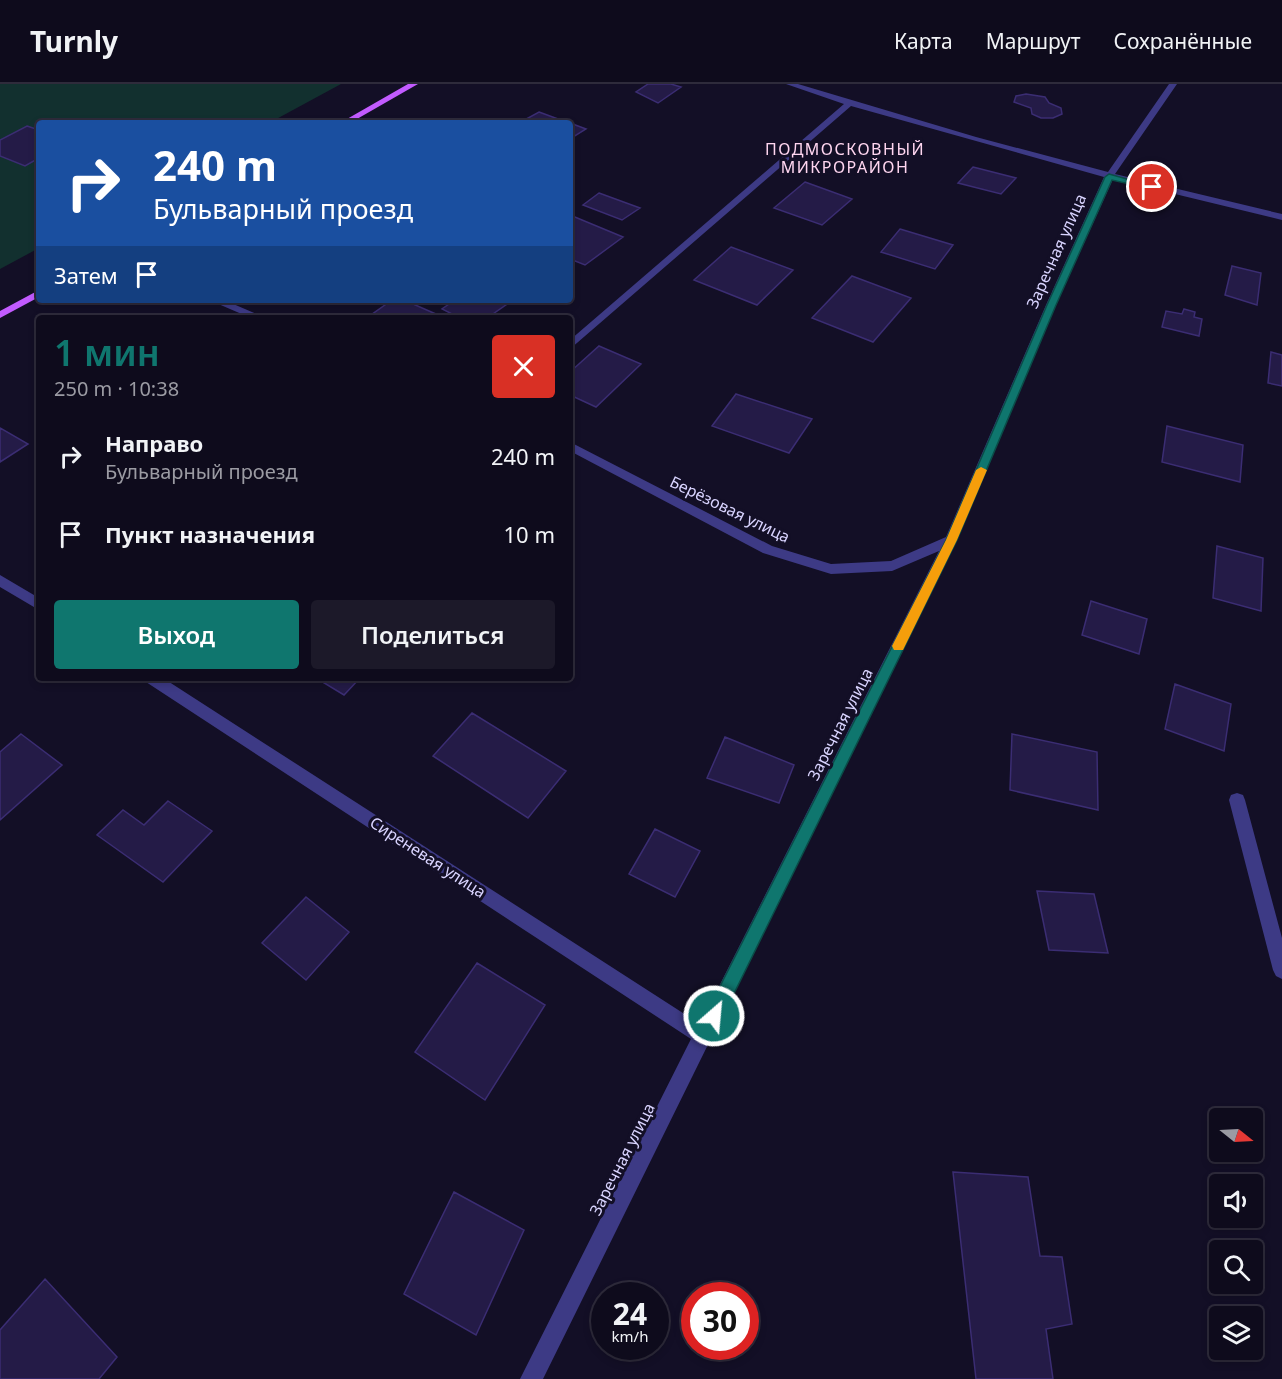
<!DOCTYPE html>
<html lang="ru">
<meta charset="utf-8">
<style>
body{margin:0;font-family:"Noto Sans",sans-serif;background:#1c1929;color:#f1f3f6;height:100vh;display:flex;flex-direction:column;font-size:22px;white-space:nowrap}
*{box-sizing:border-box;margin:0}
p{font-size:20px;color:#9b9ba3}
.icon{flex:none;width:33px;height:33px;fill:none;stroke:currentColor;stroke-width:2;stroke-linecap:round;stroke-linejoin:round}
.map{position:relative;flex:1;overflow:hidden}
.panel{position:absolute;left:36px;top:231px;width:537px;height:366px;display:flex;flex-direction:column;background:#0e0b1c;border-radius:6px;box-shadow:0 3px 9px #0003,0 0 0 2px #2e2b3b}
.panel>*{flex:none}
.hud{position:absolute;left:36px;top:36px;width:537px;height:183px;border-radius:6px;box-shadow:0 3px 9px #0003,0 0 0 2px #2e2b3b;background:#1a4fa0;color:#fff;overflow:hidden}
.needle{width:39px;rotate:108deg}
.tools{position:absolute;left:1209px;top:1024px;display:grid;gap:12px}
.tools a{display:grid;place-items:center;width:54px;height:54px;border-radius:6px;background:#0e0b1c;box-shadow:0 3px 9px #0003,0 0 0 2px #2e2b3b;font-size:30px}
.speed{position:absolute;left:591px;top:1198px;display:flex;gap:12px;font-size:30px;font-weight:700;text-align:center}
.speed>*{display:grid;place-content:center;width:78px;height:78px;border-radius:50%;background:#0e0b1c;box-shadow:0 3px 9px #0003,0 0 0 2px #2e2b3b;line-height:1}
.speed small{font-size:15px;font-weight:400}
.speed .limit{border:9px solid #d22;background:#fff;color:#111}
.pin{position:absolute;display:grid;place-items:center;width:51px;height:51px;color:#fff;margin:-26px;border:3px solid #fff;border-radius:50%;box-shadow:0 2px 6px #0007}
.me{position:absolute;width:66px;margin:-33px;rotate:27deg;stroke-linejoin:round;filter:drop-shadow(0 0 4px #0008)}
.turn{display:flex;align-items:center;gap:21px;height:126px;padding:0 18px;font-size:27px}
.turn .icon{width:78px;height:78px;stroke-width:2.5}
.turn b{display:block;font-size:42px;line-height:51px}
.then{display:flex;align-items:center;height:57px;padding:0 18px;background:#0003;gap:12px;font-size:22px}
.round{display:grid;place-items:center;flex:none;width:63px;height:63px;border-radius:6px;background:#1c1929}
.head{display:flex;align-items:center;justify-content:space-between;height:102px;padding:0 18px}
h1{font-size:36px;font-weight:600;line-height:45px;color:#0f766e}
.primary-button{display:flex;gap:12px;margin-top:auto;padding:12px 18px}
.primary-button a{flex:1;height:69px;border-radius:6px;background:#0f766e;color:#fff;font-size:24px;font-weight:600;line-height:69px;text-align:center}
.primary-button a+a{background:#1c1929;color:#f1f3f6}
ul{padding:0;list-style:none}
li{display:flex;align-items:center;gap:18px;height:78px;padding:0 18px}
li div{flex:1}
li b{display:block;font-size:22px}
li em{font-style:normal}
header{display:flex;align-items:center;gap:36px;box-sizing:border-box;height:84px;padding:0 30px;background:#0e0b1c;border-bottom:2px solid #2e2b3b}
header strong{font-size:28px}
nav{display:flex;gap:33px;margin-inline-start:auto;font-size:21px}
.map>svg:first-child{display:block}
.green{fill:#12302f}
.building{fill:#241b47;stroke:#3b2d73;stroke-width:1.5}
.lines{fill:none;stroke-linecap:round;stroke-linejoin:round}
.street{fill:#3d3a85;fill-rule:evenodd}
.primary{fill:#c25bff;fill-rule:evenodd}
.route{fill:#0f766e;stroke:#0a4d48;stroke-width:1.5}
.slow{fill:#f59e0b}
.labels{text-anchor:middle;stroke-width:6;stroke-linejoin:round;paint-order:stroke}
.far-quarter-label{font-size:16px;letter-spacing:1.5px;fill:#ffd6f0;stroke:#130f26}
.street-label{font-size:16px;fill:#d9d4ff;stroke:#130f26}
</style>
<header>
<strong>Turnly</strong>
<nav><a>Карта</a><a>Маршрут</a><a>Сохранённые</a></nav>
</header>
<div class="map">
<svg width="1282" height="1295" viewBox="0 0 1282 1295">
<rect width="100%" height="100%" fill="#130f26"/>
<path class="green" d="M0,0H341L269,39H39V164L0,185Z"/>
<path class="building" d="M648,0H671L681,3L658,19L636,8Z
M1026,10L1045,13L1049,19L1061,24L1062,30L1053,34H1041L1032,30L1031,24L1014,18L1016,12Z
M539,28L569,39H519Z
M570,39L586,45L570,55Z
M27,42L39,46V74L25,82L0,72V56Z
M973,83L1016,94L1001,110L958,99Z
M805,98L852,115L822,141L774,124Z
M599,109L640,124L622,136L583,121Z
M570,131L623,153L585,181L570,175Z
M900,145L953,161L935,185L881,168Z
M731,163L793,186L757,221L694,196Z
M1232,182L1261,189L1257,221L1225,211Z
M852,192L911,214L873,258L812,234Z
M392,216H404L445,234H377L371,231Z
M455,216H506L510,218L487,234H460L442,225Z
M1184,225L1195,228L1194,233L1202,235L1199,252L1162,243L1166,227L1182,230Z
M599,262L641,280L596,323L570,311V288Z
M1271,268L1282,271V302L1268,299Z
M736,310L812,335L789,369L712,342Z
M1167,342L1243,361L1240,398L1162,378Z
M0,344L28,360L0,378Z
M1217,462L1263,474L1261,527L1213,514Z
M1091,517L1147,535L1139,570L1082,551Z
M316,594H360L344,611Z
M1175,600L1231,620L1224,667L1165,645Z
M472,629L566,687L528,734L433,672Z
M21,650L62,681L0,736V668Z
M1012,650L1097,668L1098,726L1010,706Z
M725,653L794,681L779,719L707,694Z
M168,717L212,747L163,798L97,751L123,726L144,741Z
M655,745L700,767L675,813L629,790Z
M1037,807L1094,810L1108,869L1049,866Z
M306,813L349,848L306,896L262,859Z
M477,879L545,921L485,1016L415,968Z
M953,1088L1028,1093L1040,1172L1062,1173L1072,1240L1046,1245L1053,1295H976Z
M454,1108L524,1146L476,1251L404,1210Z
M45,1195L117,1273L99,1295H0V1246Z"/>
<g class="lines">
<path class="street" d="M786,0H798L976,53L1108,88L1169,0H1177L1115,90L1282,130V136L1113,95L1056,221L957,456L543,1295H520L691,955L146,598L144,594H163L700,940L939,467L892,487L831,490L763,469L570,367V358L772,462L831,480L891,477L946,453L1046,221L1104,93L851,22L570,265V256L844,20Z
M209,216H224L266,234H251Z
M0,491L39,514V526L0,503Z
M1237,709L1243,711L1245,716L1282,854V895L1276,892L1273,886L1229,716L1231,711Z"/>
<path class="primary" d="M408,0H418L350,39H340Z
M39,206V213L0,234V227Z"/>
</g>
<path class="route" d="M1109,90L1156,103L1152,105L1112,96L1056,221L957,456L720,938L714,940L708,938L706,932L708,926L946,456L1047,221L1105,93Z"/>
<path class="slow" d="M981,383L987,386L957,456L903,566H894L892,562L946,456L976,386Z"/>
<g class="labels">
<g class="far-quarter-label">
<text x="845" y="71">ПОДМОСКОВНЫЙ<tspan x="845" dy="18">МИКРОРАЙОН</tspan></text>
</g>
<g class="street-label">
<text transform="translate(1056 167) rotate(-66)" y="6">Заречная улица</text>
<text transform="translate(730 425) rotate(26)" y="6">Берёзовая улица</text>
<text transform="translate(840 640) rotate(-63)" y="6">Заречная улица</text>
<text transform="translate(428 773) rotate(33)" y="6">Сиреневая улица</text>
<text transform="translate(622 1075) rotate(-63)" y="6">Заречная улица</text>
</g>
</g>
</svg>
<div class="tools">
<a><svg class="needle" viewBox="-14 -14 28 28"><path d="M0-13l5 13h-10z" fill="#e53935"/><path d="M0 13l5-13h-10z" fill="#9b9ba3"/></svg></a>
<a><svg class="icon" aria-label="sound" viewBox="0 0 24 24"><path d="M4 9h4l5-4v14l-5-4H4zM17 9q2 3 0 6"/></svg></a>
<a><svg class="icon" aria-label="search" viewBox="0 0 24 24"><circle cx="10" cy="10" r="6"/><path d="M15 15l6 6"/></svg></a>
<a><svg class="icon" aria-label="layers" viewBox="0 0 24 24"><path d="M12 4l9 5-9 5-9-5zM3 14l9 5 9-5"/></svg></a>
</div>
<div class="speed"><div>24<small>km/h</small></div><div class="limit">30</div></div>
<div class="pin" style="left:1152px;top:103px;background:#d93025"><svg class="icon" aria-label="arrive" viewBox="0 0 24 24"><path d="M6 21V4h12l-3 4 3 4H6"/></svg></div>
<svg class="me" style="left:714px;top:932px" viewBox="-20 -20 40 40"><circle r="17" fill="#0f766e" stroke="#fff" stroke-width="3"/><path d="M0-11L8 9 0 5-8 9z" fill="#fff"/></svg>
<div class="hud">
<div class="turn"><svg class="icon" aria-label="right" viewBox="0 0 24 24"><path d="M7 20v-9h11M14 6l5 5-5 5"/></svg><div><b>240 m</b>Бульварный проезд</div></div>
<div class="then">Затем<svg class="icon" aria-label="arrive" viewBox="0 0 24 24"><path d="M6 21V4h12l-3 4 3 4H6"/></svg></div>
</div>
<section class="panel">
<div class="head"><div><h1>1 мин</h1><p>250 m · 10:38</p></div><a class="round" style="background:#d93025;color:#fff"><svg class="icon" aria-label="close" viewBox="0 0 24 24"><path d="M6 6l12 12M18 6L6 18"/></svg></a></div>
<ul>
<li><svg class="icon" aria-label="right" viewBox="0 0 24 24"><path d="M7 20v-9h11M14 6l5 5-5 5"/></svg><div><b>Направо</b><p>Бульварный проезд</p></div><em>240 m</em></li>
<li><svg class="icon" aria-label="arrive" viewBox="0 0 24 24"><path d="M6 21V4h12l-3 4 3 4H6"/></svg><div><b>Пункт назначения</b></div><em>10 m</em></li>
</ul>
<div class="primary-button"><a>Выход</a><a>Поделиться</a></div>
</section>
</div>
